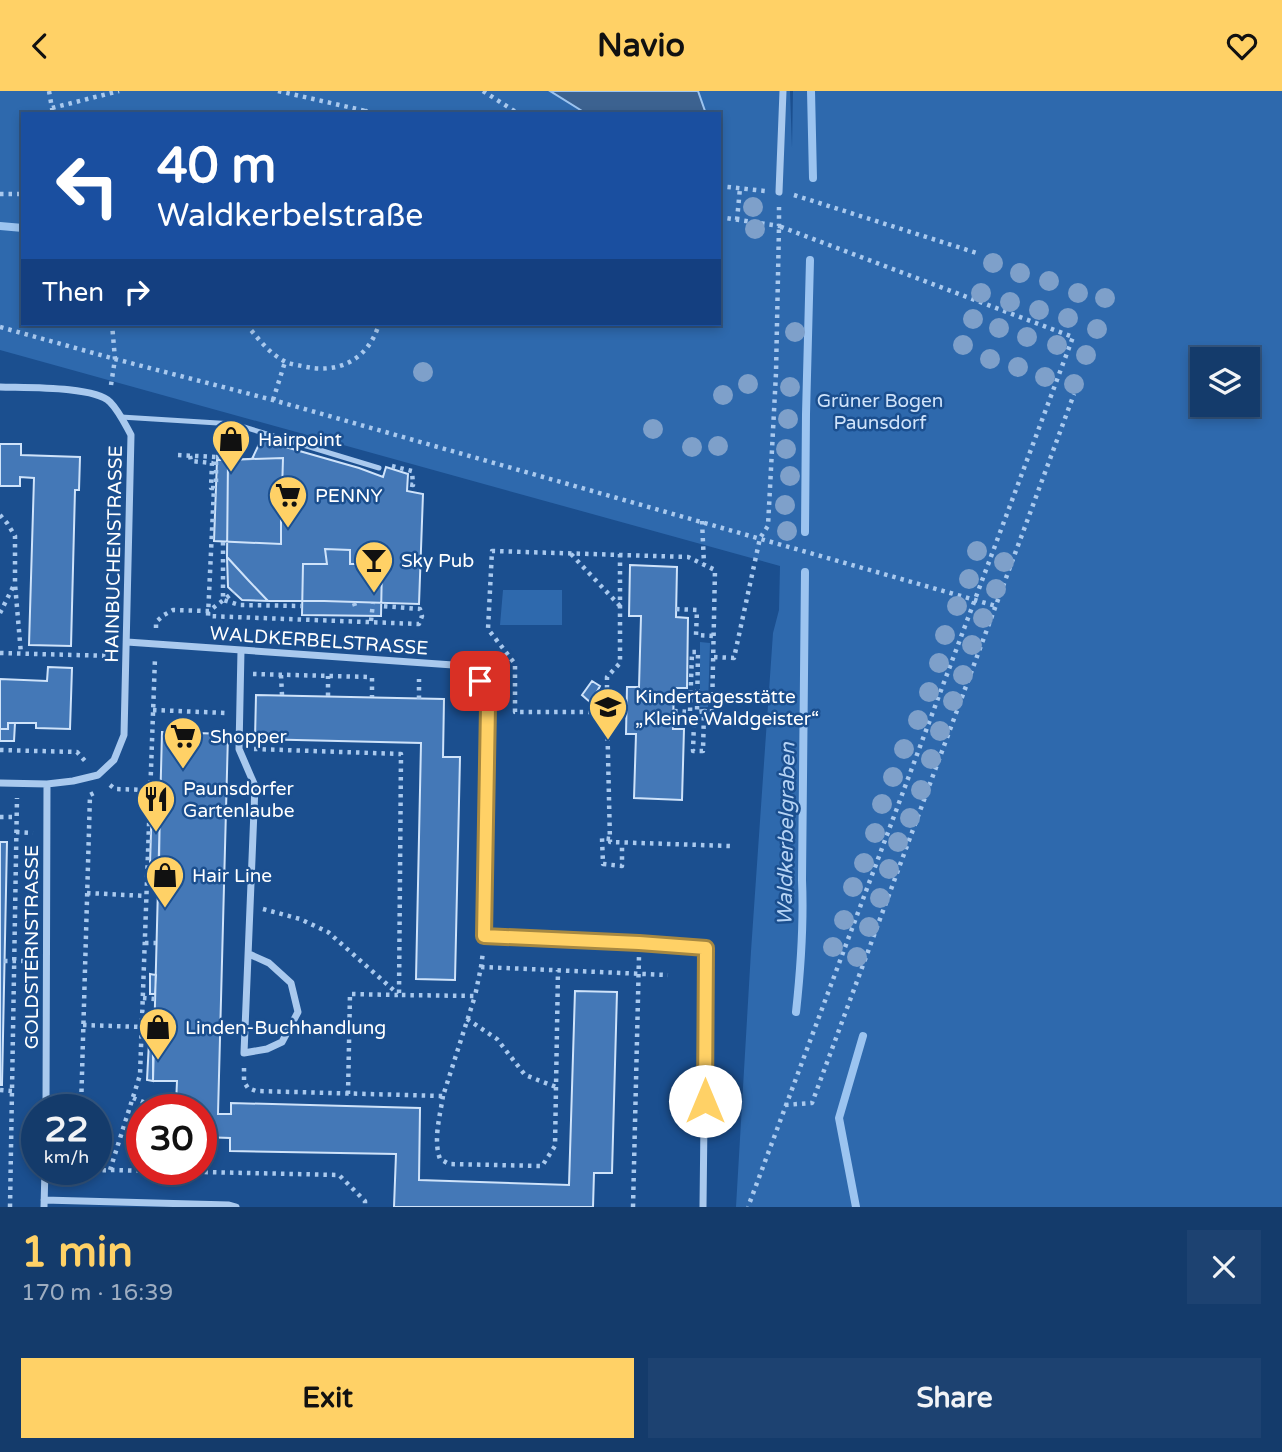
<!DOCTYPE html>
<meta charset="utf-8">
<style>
body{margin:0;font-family:"Varela Round",sans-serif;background:#1d4271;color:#f1f3f6;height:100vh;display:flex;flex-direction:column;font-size:26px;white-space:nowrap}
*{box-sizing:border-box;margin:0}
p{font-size:23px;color:#9dadc1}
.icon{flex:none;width:38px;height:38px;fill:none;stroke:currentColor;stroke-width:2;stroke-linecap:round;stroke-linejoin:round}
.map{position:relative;height:1116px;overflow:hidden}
.panel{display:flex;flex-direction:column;background:#143b6b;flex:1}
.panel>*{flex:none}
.banner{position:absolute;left:21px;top:21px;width:700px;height:214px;border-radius:0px;box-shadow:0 4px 10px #0003,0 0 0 2px #33557e;background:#1a4fa0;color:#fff;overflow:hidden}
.controls{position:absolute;left:1190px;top:256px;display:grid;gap:14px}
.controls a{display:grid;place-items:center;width:70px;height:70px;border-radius:0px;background:#143b6b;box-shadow:0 4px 10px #0003,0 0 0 2px #33557e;font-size:35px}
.speed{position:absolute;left:21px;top:1003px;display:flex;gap:14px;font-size:35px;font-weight:700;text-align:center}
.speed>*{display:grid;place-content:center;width:91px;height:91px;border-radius:50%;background:#143b6b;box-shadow:0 4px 10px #0003,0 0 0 2px #33557e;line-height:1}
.speed small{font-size:18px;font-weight:400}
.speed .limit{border:10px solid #d22;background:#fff;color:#111}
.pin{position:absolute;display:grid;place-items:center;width:60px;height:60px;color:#fff;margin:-30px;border-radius:14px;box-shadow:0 4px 10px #0006}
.me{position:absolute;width:77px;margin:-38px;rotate:0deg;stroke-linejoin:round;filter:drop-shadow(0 0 5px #0008)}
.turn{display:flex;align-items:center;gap:24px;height:147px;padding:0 21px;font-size:32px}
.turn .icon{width:91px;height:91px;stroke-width:2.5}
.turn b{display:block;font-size:49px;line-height:60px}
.then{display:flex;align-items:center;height:66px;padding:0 21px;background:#0003;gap:14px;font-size:26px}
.round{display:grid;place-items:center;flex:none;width:74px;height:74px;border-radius:0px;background:#1d4271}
.summary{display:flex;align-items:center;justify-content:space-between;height:119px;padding:0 21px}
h1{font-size:42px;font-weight:700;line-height:52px;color:#ffd166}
.primary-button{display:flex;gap:14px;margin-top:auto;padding:14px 21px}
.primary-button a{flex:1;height:80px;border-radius:0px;background:#ffd166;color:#111;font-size:28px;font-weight:700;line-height:80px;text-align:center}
.primary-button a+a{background:#1d4271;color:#f1f3f6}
header{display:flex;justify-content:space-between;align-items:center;height:91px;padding:0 21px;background:#ffd166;color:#111;font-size:32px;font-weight:700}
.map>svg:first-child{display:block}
.green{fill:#2e69ad;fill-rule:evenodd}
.water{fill:#3c6290;stroke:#9cc4f0;stroke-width:2}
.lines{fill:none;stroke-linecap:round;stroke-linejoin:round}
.stream{stroke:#9cc4f0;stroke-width:8}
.building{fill:#4478b7;stroke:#cfe3fa;stroke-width:2}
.path{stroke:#a9c9ee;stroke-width:4.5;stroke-dasharray:3.5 5;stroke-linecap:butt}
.lane{stroke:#a9c9ee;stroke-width:5}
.street{stroke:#a9c9ee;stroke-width:7}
.tree{fill:#7ea0ca}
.route-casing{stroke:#a68842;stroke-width:18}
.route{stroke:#ffd166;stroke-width:12}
.labels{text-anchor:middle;stroke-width:5;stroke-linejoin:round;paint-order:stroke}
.park-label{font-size:19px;fill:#cfe3fa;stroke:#1b4f8f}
.poi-label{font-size:19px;fill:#fff;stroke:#1b4f8f;text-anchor:start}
.street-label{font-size:19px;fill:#fff;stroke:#1b4f8f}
.water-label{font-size:21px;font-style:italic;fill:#b5d3f5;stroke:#1b4f8f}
</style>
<header><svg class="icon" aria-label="back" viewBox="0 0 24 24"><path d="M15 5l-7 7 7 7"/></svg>Navio<svg class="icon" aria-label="heart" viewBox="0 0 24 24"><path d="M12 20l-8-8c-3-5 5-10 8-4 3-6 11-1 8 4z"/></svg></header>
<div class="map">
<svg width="1282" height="1116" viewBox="0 0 1282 1116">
<rect width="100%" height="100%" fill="#1b4f8f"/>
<path class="green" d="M0,0H790L792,57L793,0H1282V1116H736L751,860L773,542L779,519L780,475L0,259ZM23,23H719V233H23ZM1202,268H1248V313H1202Z
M503,499H562V534H500Z
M700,551L710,552L708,616H700Z"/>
<path class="water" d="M550,0H698L705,20L702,23H587Z"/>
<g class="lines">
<path class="stream" d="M811,0L813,87
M0,135L23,137
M805,441L806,323L810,169
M796,921C801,875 804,835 802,789L805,481
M856,1116L839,1027L863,945"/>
</g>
<path class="building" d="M261,349L359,377L383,386L386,376L408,383L407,400L423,403L419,513L324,510H268L249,490L227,466L228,369L252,368Z
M0,353H21V364L80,366L79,399H75L71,555L29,554L34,387L20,386V395H0Z
M283,367L282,401L297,402V423H281V453L214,450L217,369Z
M325,458L350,459V473H382L381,525L302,524L303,473H327Z
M227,466L249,490L268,510L242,509L228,496Z
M630,474L677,476L676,526L688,527L687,597H674L673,632V638H684L682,709L634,707L636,643H626L627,596H639L641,525H629Z
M48,576L72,577L70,638L36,637V632H8V638H0V588L47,590Z
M592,590L600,595L591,612L582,604Z
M256,604L444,608L443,666H460L455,889L416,888L421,652L255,648Z
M8,632H15L14,650H0V638H8Z
M162,641L228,643L218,1023H231V1012L420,1017L419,1089L569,1094L575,900L617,901L612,1082H594L593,1116H394L396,1063L230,1060V1047L201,1046V1018H171V1013H176L177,990H153Z
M152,711H160L159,773H150Z
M0,751H7L2,994H0Z
M150,883L156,884L155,903H150Z
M149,951H153V990L147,989Z"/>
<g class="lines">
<path class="path" d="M49,0L53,23
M278,0L366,20
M483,0L519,23
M52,17L119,0
M365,22L366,20L377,23
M719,95L765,100
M0,103H23
M794,104L980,163
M719,126L779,135V116
M737,129L740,97
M246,233C257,246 269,263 286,271C290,273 297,274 302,275C338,284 368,269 379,233
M0,236L115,268L273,309L996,515
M111,294L115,268L112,233
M273,309L285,271
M178,364L216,366V392
M190,365L191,370L212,372L211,397H214L208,525L419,533L422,525L420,518L382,515
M216,366H227V361
M392,375L412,380L413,394L407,393
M0,424L7,432L15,445V493L21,563
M702,430L704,473
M223,451V509L240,514L302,515
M571,463L620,515
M620,463V572L607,586V621H515V573L488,538L492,460L688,466L715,479L712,621L704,620L703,660H693L694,631L673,632
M354,512L355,515
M676,518L697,519L696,544L715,545
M0,522L14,494
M371,530L373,512
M156,537V531L164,524L173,519L209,520L234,501
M0,562L112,565
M714,566L734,567L760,447L768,435L776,282L779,135L1073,246L748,1116
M253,583L370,586
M281,584L282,604
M372,587V606
M328,605V585
M419,608V588
M153,619L226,622
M674,620L690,621L692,561H698L697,621L704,620
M607,621L610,751L730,755
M254,658L401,663L399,904L475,905L481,876L483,861
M0,659L77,661L86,671
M150,692H161
M110,694L115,698L150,699
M0,726H16
M16,741L33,742
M610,748L602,747L603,773L622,775V752
M147,785H158
M87,802L146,805
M263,818L300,828L328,841L398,903
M145,852H156
M4,870H32
M481,876L668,884
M143,907L155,908
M467,928L497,948L525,984L556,996
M83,934L142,936
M244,977V991L248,997L256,1000L443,1005L475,905
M0,999L12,1000
M348,1003L350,903L398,904
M443,1005C440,1025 433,1049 440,1068L449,1073L542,1075L555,1055L558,879
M133,1007L161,1018
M785,1014L812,1012L1074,303
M81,1018L90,704L94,702
M110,1079L140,984L155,567
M60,1081L110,1079L339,1084L365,1110V1116
M10,1116L17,707
M633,1116L639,865"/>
<path class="lane" d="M121,326L234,333L379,377"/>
<path class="street" d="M779,101L783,0
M0,296C24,297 94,295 110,311C119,320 125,333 131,344L124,644L114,669L98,684L73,690L47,693L0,692
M127,551L453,574L480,590L488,615L484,845L639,852L706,857L703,1116
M241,559L239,658L255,695L244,962L267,958L282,951L298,921L291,892L269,872L249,863
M46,1018L47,693
M44,1109L229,1114L236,1116
M44,1116L45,1078"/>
</g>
<g class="tree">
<circle cx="753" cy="116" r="10"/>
<circle cx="755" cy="138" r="10"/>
<circle cx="993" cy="172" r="10"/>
<circle cx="1020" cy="182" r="10"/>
<circle cx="1049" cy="190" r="10"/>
<circle cx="981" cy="202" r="10"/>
<circle cx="1078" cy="202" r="10"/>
<circle cx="1105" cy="207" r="10"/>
<circle cx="1010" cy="211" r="10"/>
<circle cx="1039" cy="219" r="10"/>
<circle cx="1068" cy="227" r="10"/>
<circle cx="973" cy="228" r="10"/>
<circle cx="999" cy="237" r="10"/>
<circle cx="1097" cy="238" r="10"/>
<circle cx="795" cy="241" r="10"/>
<circle cx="1027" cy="246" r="10"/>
<circle cx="963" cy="254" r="10"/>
<circle cx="1057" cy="254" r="10"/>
<circle cx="1086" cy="264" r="10"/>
<circle cx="990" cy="268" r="10"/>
<circle cx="1018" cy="276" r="10"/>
<circle cx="423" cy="281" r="10"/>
<circle cx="1045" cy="286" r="10"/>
<circle cx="748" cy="293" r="10"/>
<circle cx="1074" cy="293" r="10"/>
<circle cx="790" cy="296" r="10"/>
<circle cx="723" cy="304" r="10"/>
<circle cx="788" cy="328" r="10"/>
<circle cx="653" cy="338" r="10"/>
<circle cx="718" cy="355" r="10"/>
<circle cx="692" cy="356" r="10"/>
<circle cx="786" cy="358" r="10"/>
<circle cx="790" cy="385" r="10"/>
<circle cx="785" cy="414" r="10"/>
<circle cx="787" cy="440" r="10"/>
<circle cx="977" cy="460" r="10"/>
<circle cx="1004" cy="471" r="10"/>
<circle cx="969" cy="488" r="10"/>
<circle cx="996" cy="498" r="10"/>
<circle cx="957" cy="515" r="10"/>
<circle cx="983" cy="527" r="10"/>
<circle cx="945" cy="544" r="10"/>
<circle cx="972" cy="554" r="10"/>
<circle cx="939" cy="572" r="10"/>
<circle cx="963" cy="584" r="10"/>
<circle cx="929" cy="601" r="10"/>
<circle cx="953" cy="610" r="10"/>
<circle cx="918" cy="629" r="10"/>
<circle cx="940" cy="640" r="10"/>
<circle cx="904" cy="658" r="10"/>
<circle cx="931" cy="668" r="10"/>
<circle cx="893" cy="686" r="10"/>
<circle cx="921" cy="699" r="10"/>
<circle cx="882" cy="713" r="10"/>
<circle cx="910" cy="727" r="10"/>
<circle cx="875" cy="742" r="10"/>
<circle cx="898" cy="751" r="10"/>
<circle cx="864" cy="772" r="10"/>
<circle cx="889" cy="778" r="10"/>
<circle cx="853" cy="796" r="10"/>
<circle cx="880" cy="807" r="10"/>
<circle cx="844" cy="829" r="10"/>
<circle cx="869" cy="836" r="10"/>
<circle cx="833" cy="856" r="10"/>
<circle cx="857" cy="866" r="10"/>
</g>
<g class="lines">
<g class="route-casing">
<path id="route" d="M480,590L488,615L484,845L639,852L706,857L705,1010"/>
</g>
<use href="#route" class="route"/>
</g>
<defs>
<g id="shop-pin" transform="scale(2.0125)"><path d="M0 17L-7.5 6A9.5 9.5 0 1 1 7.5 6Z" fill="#ffd166" stroke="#1b4f8f"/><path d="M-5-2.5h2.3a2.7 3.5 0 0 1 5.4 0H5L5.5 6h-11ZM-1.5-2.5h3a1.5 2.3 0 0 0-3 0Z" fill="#111"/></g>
<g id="supermarket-pin" transform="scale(2.0125)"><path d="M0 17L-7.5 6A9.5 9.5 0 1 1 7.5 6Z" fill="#ffd166" stroke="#1b4f8f"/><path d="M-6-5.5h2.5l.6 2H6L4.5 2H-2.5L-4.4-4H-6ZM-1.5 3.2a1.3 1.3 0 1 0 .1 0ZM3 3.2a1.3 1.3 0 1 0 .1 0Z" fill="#111"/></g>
<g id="bar-pin" transform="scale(2.0125)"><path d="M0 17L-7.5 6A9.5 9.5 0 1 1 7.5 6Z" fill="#ffd166" stroke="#1b4f8f"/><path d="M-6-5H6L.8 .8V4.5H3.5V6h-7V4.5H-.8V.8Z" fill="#111"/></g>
<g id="school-pin" transform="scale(2.0125)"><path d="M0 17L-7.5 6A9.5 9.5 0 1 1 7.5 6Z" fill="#ffd166" stroke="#1b4f8f"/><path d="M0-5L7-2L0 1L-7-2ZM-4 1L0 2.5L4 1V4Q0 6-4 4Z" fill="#111"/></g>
<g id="restaurant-pin" transform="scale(2.0125)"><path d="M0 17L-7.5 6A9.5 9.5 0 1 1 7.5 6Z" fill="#ffd166" stroke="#1b4f8f"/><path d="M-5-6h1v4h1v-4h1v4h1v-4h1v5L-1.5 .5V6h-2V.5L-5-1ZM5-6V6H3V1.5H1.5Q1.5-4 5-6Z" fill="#111"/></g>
</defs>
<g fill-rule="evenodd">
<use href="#shop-pin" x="231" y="348"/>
<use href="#supermarket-pin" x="288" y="404"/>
<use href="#bar-pin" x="374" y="469"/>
<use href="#school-pin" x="608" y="616"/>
<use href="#supermarket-pin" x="183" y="645"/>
<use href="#restaurant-pin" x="156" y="708"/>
<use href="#shop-pin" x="165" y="784"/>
<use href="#shop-pin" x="158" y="936"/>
</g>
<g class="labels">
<g class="park-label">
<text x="880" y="316">Grüner Bogen<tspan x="880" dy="22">Paunsdorf</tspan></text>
</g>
<g class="poi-label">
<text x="258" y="355">Hairpoint</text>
<text x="315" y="411">PENNY</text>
<text x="401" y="476">Sky Pub</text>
<text x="635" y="612">Kindertagesstätte<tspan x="635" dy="22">„Kleine Waldgeister“</tspan></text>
<text x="210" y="652">Shopper</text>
<text x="183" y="704">Paunsdorfer<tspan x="183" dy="22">Gartenlaube</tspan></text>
<text x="192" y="791">Hair Line</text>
<text x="185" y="943">Linden-Buchhandlung</text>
</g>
<g class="street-label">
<text transform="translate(113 463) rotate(-89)" y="7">HAINBUCHENSTRASSE</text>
<text transform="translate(319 549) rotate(4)" y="7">WALDKERBELSTRASSE</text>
<text transform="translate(31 856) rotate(-90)" y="7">GOLDSTERNSTRASSE</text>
</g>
<g class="water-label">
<text transform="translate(786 743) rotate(-89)" y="7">Waldkerbelgraben</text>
</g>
</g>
</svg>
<div class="controls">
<a><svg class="icon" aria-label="layers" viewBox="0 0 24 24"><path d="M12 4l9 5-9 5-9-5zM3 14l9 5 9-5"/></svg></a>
</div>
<div class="speed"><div>22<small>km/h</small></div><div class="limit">30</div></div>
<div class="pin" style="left:480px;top:590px;background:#d93025"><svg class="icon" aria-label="arrive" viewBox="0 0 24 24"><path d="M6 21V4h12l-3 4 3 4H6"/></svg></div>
<svg class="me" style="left:705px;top:1010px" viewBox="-20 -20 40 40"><circle r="19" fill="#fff"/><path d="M0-13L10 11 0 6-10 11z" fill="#ffd166"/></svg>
<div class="banner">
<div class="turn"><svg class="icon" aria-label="left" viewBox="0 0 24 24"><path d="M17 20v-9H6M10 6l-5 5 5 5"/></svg><div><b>40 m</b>Waldkerbelstraße</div></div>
<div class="then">Then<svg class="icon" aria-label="right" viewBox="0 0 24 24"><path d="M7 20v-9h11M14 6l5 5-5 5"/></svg></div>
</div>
</div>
<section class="panel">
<div class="summary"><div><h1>1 min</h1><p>170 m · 16:39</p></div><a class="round"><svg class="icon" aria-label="close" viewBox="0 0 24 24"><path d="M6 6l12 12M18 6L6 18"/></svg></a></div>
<div class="primary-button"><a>Exit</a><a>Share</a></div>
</section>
